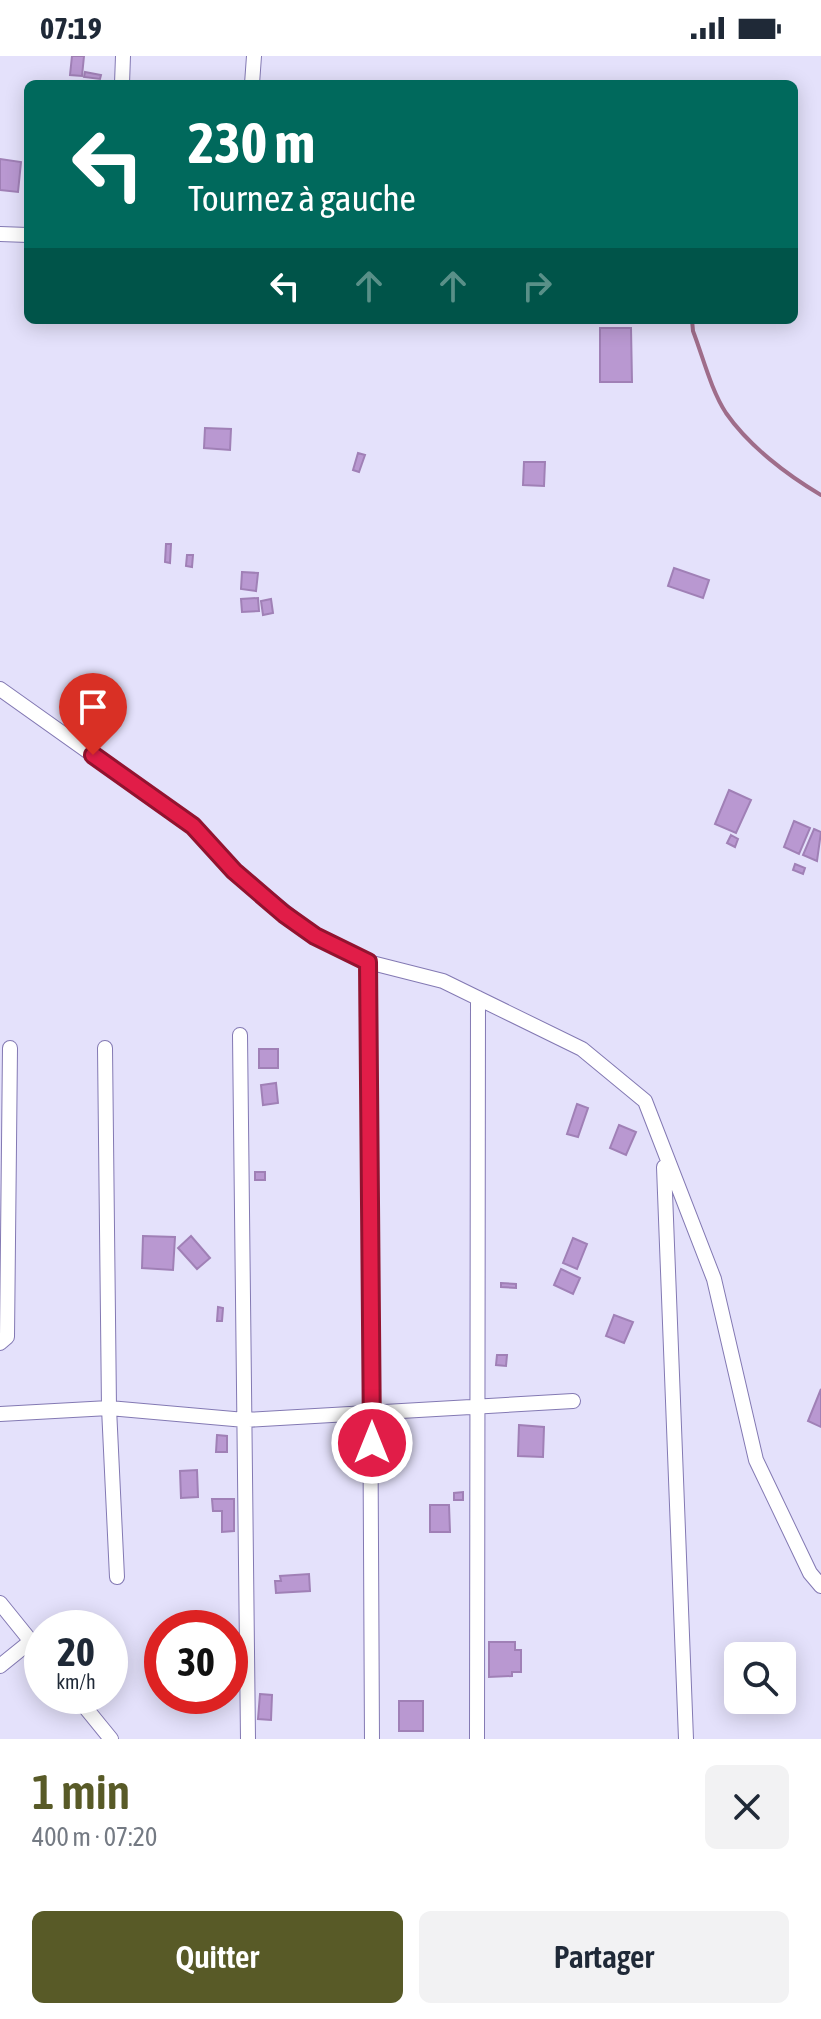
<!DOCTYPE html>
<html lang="fr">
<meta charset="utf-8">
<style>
body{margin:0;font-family:"Asap Condensed",sans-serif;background:#f2f2f3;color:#1f2937;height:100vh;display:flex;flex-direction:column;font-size:30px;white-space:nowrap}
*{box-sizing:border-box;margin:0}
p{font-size:26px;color:#747a83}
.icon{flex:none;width:44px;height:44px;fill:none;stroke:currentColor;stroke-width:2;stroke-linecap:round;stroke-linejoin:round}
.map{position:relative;height:1683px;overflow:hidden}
.side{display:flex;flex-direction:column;background:#fff;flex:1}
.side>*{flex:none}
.top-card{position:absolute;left:24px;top:24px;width:774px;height:244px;border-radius:12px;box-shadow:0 4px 20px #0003;background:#00695c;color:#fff;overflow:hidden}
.buttons{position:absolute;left:724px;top:1586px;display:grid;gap:16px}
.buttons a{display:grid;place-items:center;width:72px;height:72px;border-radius:12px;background:#fff;box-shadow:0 4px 20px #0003;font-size:40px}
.speed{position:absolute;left:24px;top:1554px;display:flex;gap:16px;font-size:40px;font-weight:700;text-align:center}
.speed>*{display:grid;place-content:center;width:104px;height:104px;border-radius:50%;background:#fff;box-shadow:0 4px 20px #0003;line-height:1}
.speed small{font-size:20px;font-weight:400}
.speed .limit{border:12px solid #d22;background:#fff;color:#111}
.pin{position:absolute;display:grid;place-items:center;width:68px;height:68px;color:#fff;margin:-82px -34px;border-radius:50% 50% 50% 0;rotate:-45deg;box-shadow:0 0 8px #0007}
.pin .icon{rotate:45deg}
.me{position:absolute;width:88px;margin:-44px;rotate:0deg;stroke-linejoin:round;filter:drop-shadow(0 0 6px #0008)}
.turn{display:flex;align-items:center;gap:28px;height:168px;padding:0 32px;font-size:36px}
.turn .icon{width:104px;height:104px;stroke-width:2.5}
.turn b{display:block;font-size:56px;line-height:68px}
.lanes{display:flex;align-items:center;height:76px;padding:0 32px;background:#0003;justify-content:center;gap:40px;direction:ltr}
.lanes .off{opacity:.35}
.round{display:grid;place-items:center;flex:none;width:84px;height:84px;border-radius:12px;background:#f2f2f3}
.head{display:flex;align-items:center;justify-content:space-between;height:136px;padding:0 32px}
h1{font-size:48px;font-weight:600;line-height:60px;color:#585a27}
.cta{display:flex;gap:16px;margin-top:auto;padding:16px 32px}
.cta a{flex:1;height:92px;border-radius:12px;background:#585a27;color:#fff;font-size:32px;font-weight:600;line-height:92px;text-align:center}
.cta a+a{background:#f2f2f3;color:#1f2937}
.status{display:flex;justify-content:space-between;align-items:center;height:56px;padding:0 40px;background:#fff;direction:ltr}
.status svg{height:22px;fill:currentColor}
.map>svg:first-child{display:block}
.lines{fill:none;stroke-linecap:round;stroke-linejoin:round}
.stream{stroke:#9f6d8a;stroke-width:4}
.building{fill:#b998d1;stroke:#a080b6;stroke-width:2}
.street-casing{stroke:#8379b3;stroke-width:16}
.street{stroke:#fff;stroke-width:14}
.route-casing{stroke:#92132f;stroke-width:20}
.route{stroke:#e11d48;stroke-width:14}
</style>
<div class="status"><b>07:19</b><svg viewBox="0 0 49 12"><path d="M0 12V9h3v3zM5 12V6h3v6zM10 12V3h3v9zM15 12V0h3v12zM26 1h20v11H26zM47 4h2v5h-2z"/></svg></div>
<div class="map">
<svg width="821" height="1683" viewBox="0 0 821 1683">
<rect width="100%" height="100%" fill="#e4e1fb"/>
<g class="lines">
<path class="stream" d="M692,264L693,275C703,301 711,334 726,357C749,390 787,419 821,439"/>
</g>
<path class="building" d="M72,0H84L82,20L70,19Z
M85,16L101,19L100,23L84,21Z
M0,103L21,106L18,136L0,134Z
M600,272H631L632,326H600Z
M205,372L231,373L230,394L204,392Z
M358,397L365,399L359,416L353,414Z
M524,406H545L544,430L523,429Z
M166,488H171L170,507L165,506Z
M187,499H193L192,511L186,510Z
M674,512L709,524L703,542L668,530Z
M242,516L258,517L256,535L241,533Z
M258,542L259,555L242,556L241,543Z
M271,543L273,557L263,559L261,545Z
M729,734L751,744L736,777L715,768Z
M794,765L810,772L799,798L784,791Z
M814,773L821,776L817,805L803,799Z
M731,779L738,783L735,791L727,787Z
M795,808L805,812L803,818L793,814Z
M259,993H278V1012H259Z
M276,1027L278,1047L263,1049L261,1029Z
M577,1048L588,1052L578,1081L567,1078Z
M619,1069L636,1076L626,1099L610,1092Z
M255,1116H265V1124H255Z
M143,1180L175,1181L173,1214L142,1212Z
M191,1180L210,1202L197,1213L178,1192Z
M573,1182L587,1188L577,1213L563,1207Z
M561,1213L580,1222L573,1238L554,1229Z
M501,1227L516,1228V1232L501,1231Z
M218,1251L223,1252L222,1265H217Z
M614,1259L633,1266L624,1287L606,1280Z
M497,1299H507L506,1310L496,1309Z
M821,1333V1371L808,1365Z
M519,1369L544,1371L543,1401L518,1400Z
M217,1379L227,1380V1396H216Z
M197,1414L198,1441L181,1442L180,1415Z
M463,1436V1444H454V1437Z
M212,1443H234V1475L222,1476V1455H213Z
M430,1449H449L450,1476H430Z
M309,1518L310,1535L276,1537L275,1525H281L280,1520Z
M489,1586H515V1594H521V1616H512V1620L489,1621Z
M260,1638L272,1639L271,1664L258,1663Z
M399,1645H423V1675H399Z"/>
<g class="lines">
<g class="street-casing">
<path id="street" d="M122,28L123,0
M252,28L254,0
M0,178L28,179
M0,633L193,770L234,815L315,880L368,906L443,925L582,993L645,1045L714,1223L756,1404L810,1517L821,1530
M368,906L372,1683
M240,979L248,1683
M105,992L109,1352L117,1521
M664,1111L686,1683
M0,1287L7,1281L10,992
M0,1358L109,1352L245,1364L573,1345
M0,1547L42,1599
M0,1610L31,1585
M76,1640L111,1683
M477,1683L478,942"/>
</g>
<use href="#street" class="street"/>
</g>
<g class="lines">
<g class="route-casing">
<path id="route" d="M93,699L193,770L234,815L284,858L315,880L368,906L372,1387"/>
</g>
<use href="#route" class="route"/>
</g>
</svg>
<div class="buttons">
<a><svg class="icon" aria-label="search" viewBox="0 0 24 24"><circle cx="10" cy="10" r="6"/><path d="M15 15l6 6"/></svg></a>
</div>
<div class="speed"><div>20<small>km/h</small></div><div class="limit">30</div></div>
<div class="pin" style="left:93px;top:699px;background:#d93025"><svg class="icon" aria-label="arrive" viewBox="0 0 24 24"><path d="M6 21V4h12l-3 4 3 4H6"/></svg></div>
<svg class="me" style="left:372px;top:1387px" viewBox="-20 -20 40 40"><circle r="17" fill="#e11d48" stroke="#fff" stroke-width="3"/><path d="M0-11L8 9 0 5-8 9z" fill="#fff"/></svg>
<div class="top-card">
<div class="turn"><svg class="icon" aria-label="left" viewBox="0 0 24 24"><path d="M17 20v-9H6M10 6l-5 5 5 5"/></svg><div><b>230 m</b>Tournez à gauche</div></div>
<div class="lanes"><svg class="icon" aria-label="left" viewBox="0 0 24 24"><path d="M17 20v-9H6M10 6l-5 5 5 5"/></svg><svg class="icon off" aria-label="ahead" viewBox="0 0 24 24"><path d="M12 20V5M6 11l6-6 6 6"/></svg><svg class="icon off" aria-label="ahead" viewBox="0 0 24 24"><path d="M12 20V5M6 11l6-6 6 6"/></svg><svg class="icon off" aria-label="right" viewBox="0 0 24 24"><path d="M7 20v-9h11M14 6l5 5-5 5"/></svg></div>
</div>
</div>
<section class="side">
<div class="head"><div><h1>1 min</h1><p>400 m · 07:20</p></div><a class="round"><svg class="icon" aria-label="close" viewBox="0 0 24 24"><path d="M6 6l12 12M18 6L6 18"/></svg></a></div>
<div class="cta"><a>Quitter</a><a>Partager</a></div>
</section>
